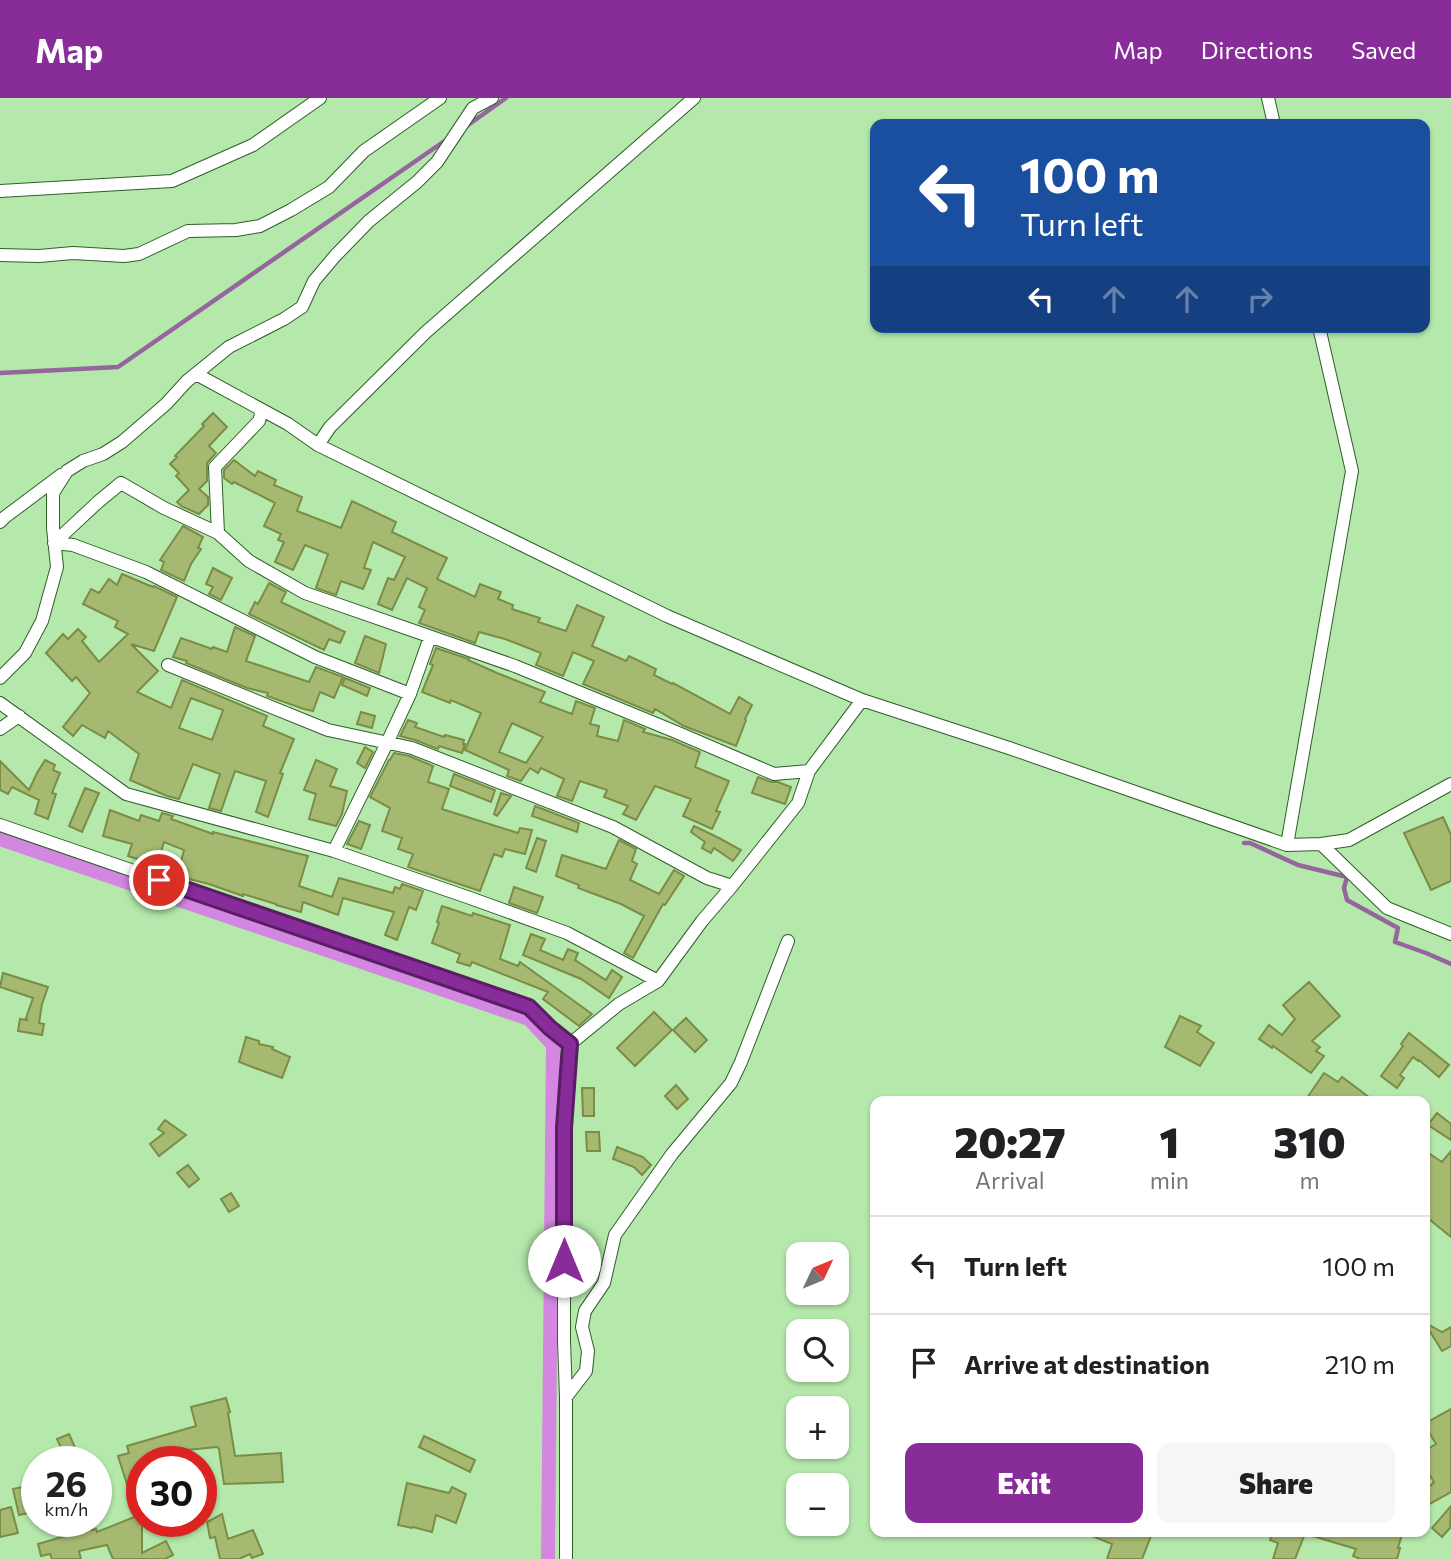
<!DOCTYPE html>
<meta charset="utf-8">
<style>
body{margin:0;font-family:Commissioner,sans-serif;background:#f6f6f6;color:#202124;height:100vh;display:flex;flex-direction:column;font-size:26px;white-space:nowrap}
*{box-sizing:border-box;margin:0}
p{font-size:23px;color:#757577}
.icon{flex:none;width:38px;height:38px;fill:none;stroke:currentColor;stroke-width:2;stroke-linecap:round;stroke-linejoin:round}
.map{position:relative;flex:1;overflow:hidden}
.panel{position:absolute;left:870px;top:998px;width:560px;height:441px;display:flex;flex-direction:column;background:#fff;border-radius:14px;box-shadow:0 2px 5px #0004}
.panel>*{flex:none}
.hud{position:absolute;left:870px;top:21px;width:560px;height:214px;border-radius:14px;box-shadow:0 2px 5px #0004;background:#1a4fa0;color:#fff;overflow:hidden}
.needle{width:46px;rotate:46deg}
.buttons{position:absolute;left:786px;top:1144px;display:grid;gap:14px}
.buttons a{display:grid;place-items:center;width:63px;height:63px;border-radius:14px;background:#fff;box-shadow:0 2px 5px #0004;font-size:35px}
.speed{position:absolute;left:21px;top:1348px;display:flex;gap:14px;font-size:35px;font-weight:700;text-align:center}
.speed>*{display:grid;place-content:center;width:91px;height:91px;border-radius:50%;background:#fff;box-shadow:0 2px 5px #0004;line-height:1}
.speed small{font-size:18px;font-weight:400}
.speed .limit{border:10px solid #d22;background:#fff;color:#111}
.pin{position:absolute;display:grid;place-items:center;width:60px;height:60px;color:#fff;margin:-30px;border:4px solid #fff;border-radius:50%;box-shadow:0 2px 7px #0007}
.me{position:absolute;width:77px;margin:-38px;rotate:0deg;stroke-linejoin:round;filter:drop-shadow(0 0 5px #0008)}
.turn{display:flex;align-items:center;gap:24px;height:147px;padding:0 35px;font-size:32px}
.turn .icon{width:91px;height:91px;stroke-width:2.5}
.turn b{display:block;font-size:49px;line-height:60px}
.lanes{display:flex;align-items:center;height:66px;padding:0 35px;background:#0003;justify-content:center;gap:35px;direction:ltr}
.lanes .off{opacity:.35}
.eta{display:flex;justify-content:space-evenly;align-items:center;height:119px;text-align:center}
.eta b{font-size:42px;font-weight:800;line-height:49px}
.action{display:flex;gap:14px;margin-top:auto;padding:14px 35px}
.action a{flex:1;height:80px;border-radius:14px;background:#872c98;color:#fff;font-size:28px;font-weight:800;line-height:80px;text-align:center}
.action a+a{background:#f6f6f6;color:#202124}
ul{padding:0;list-style:none}
li{display:flex;align-items:center;gap:21px;height:98px;padding:0 35px;border-top:2px solid #e0e0e0}
li div{flex:1}
li b{display:block;font-size:26px}
li em{font-style:normal}
header{display:flex;align-items:center;gap:42px;box-sizing:border-box;height:98px;padding:0 35px;background:#872c98;color:#fff}
header strong{font-size:33px}
nav{display:flex;gap:38px;margin-inline-start:auto;font-size:24px}
.map>svg:first-child{display:block}
.lines{fill:none;stroke-linecap:round;stroke-linejoin:round}
.stream{stroke:#95659e;stroke-width:4.5}
.canal{stroke:#d387e1;stroke-width:14}
.building{fill:#a6b971;stroke:#7a8c46;stroke-width:2;fill-rule:evenodd}
.street-casing{stroke:#2f5e28;stroke-width:14}
.street{stroke:#fff;stroke-width:12}
.route-casing{stroke:#581d63;stroke-width:18}
.route{stroke:#872c98;stroke-width:12}
</style>
<header>
<strong>Map</strong>
<nav><a>Map</a><a>Directions</a><a>Saved</a></nav>
</header>
<div class="map">
<svg width="1451" height="1461" viewBox="0 0 1451 1461">
<rect width="100%" height="100%" fill="#b5e9ac"/>
<g class="lines">
<path class="stream" d="M468,27L506,0
M0,275L118,269L446,42
M1244,745H1250L1298,767L1347,779L1344,790L1347,802L1398,830L1395,844L1426,855L1451,866"/>
<path class="canal" d="M0,741L529,921L553,947L548,1461"/>
</g>
<path class="building" d="M213,315L227,329L209,348L216,355L207,365V383L199,391L208,399V407L199,416L181,408L177,404L189,392L176,378L179,375L170,366L177,359L175,358L204,328L202,326Z
M234,362L255,378L258,373L276,382L274,387L302,399L297,413L341,430L352,403L396,424L392,434L447,460L437,481L475,499L480,486L501,494L498,501L513,507L512,511L540,520L538,524L566,533L577,507L604,519L592,548L626,563L629,558L656,571L654,577L672,586L673,585L730,616L739,599L752,607L745,621L746,622L736,648L684,628L655,611L653,615L583,586L594,563L573,554L563,578L536,567L541,555L505,541L479,534L475,545L419,525L425,512L419,509L427,490L407,480L392,512L378,506L388,480L394,482L405,459L373,444L364,470L371,472L363,491L341,483L336,497L316,490L328,456L305,447L293,472L275,464L284,444L278,442L281,436L264,428L275,405L234,384L232,386L224,380V372Z
M183,428L203,439L198,450L201,451L191,466L184,483L161,472L164,464L160,462Z
M213,470L232,480L221,502L209,496L213,489L206,486Z
M122,476L153,489L154,488L177,499L154,553L131,546L158,573L137,594L171,610L182,582L267,618L263,628L294,641L280,675L283,676L268,719L256,714L266,683L235,673L221,713L209,710L220,676L193,666L179,701L167,698L130,682L139,656L108,633L105,640L82,627L73,638L63,629L90,595L76,579L72,583L46,555L63,536L68,541L78,531L86,539L82,543L99,564L128,536L115,529L118,523L83,506L91,491L99,495L109,481L117,487ZM191,600L223,612L212,642L179,630Z
M269,485L286,494L281,504L345,534L340,545L329,541L324,552L249,516L255,504L258,506Z
M235,529L255,538L246,563L309,584L316,569L343,579L334,600L320,594L313,613L304,611L267,598L268,595L247,590L186,565L187,563L173,559L181,540L212,551L213,549L227,554Z
M365,538L386,546L379,575L355,565Z
M436,550L469,561L468,562L497,575L545,594L540,604L572,616L576,603L595,610L590,626L599,628L597,638L618,643L624,622L645,631L643,634L672,642L700,654L695,669L729,683L716,713L720,714L712,731L683,718L691,701L655,688L636,722L623,716L628,708L604,699L607,692L580,683L572,703L557,698L564,681L541,670L538,675L530,670L521,683L507,678L509,672L465,652L481,615L451,602L450,605L422,594L433,567L430,566ZM512,625L543,639L526,665L499,654Z
M345,580L370,590L367,598L342,587Z
M361,614L375,618L372,630L357,626Z
M408,622L417,625L415,629L444,639L445,637L464,642L463,646H465L462,655L439,648L438,651L415,642L400,638Z
M365,649L373,654L365,670L357,665Z
M394,655L409,658L433,668L428,684L449,691L442,711L518,735L520,730L532,732L525,756L505,751L502,759L494,756L480,793L408,769L413,756L398,751L402,740L382,733L390,710L370,699L389,662H390Z
M45,662L55,667L53,672L60,675L52,695L56,696L48,721L35,716L39,702L12,689L8,696L0,692V663L29,692L37,675Z
M316,662L337,671L330,688L347,693L342,716L336,728L309,721L316,696L304,692Z
M454,676L495,692L491,704L450,688Z
M758,679L771,684H778L791,689L785,706L752,695Z
M85,690L99,695L82,734L69,728Z
M501,695L511,698L497,718L494,716Z
M535,708L579,725L577,734L532,718Z
M110,712L139,723L141,717L159,723L162,715L173,718L171,721L213,736V734L308,758L299,788L332,799L339,780L393,795L395,789L400,791L402,786L423,793L416,812L409,809L397,842L385,837L394,814L343,800L338,817L303,804L301,814L276,807V806L243,796V798L209,786L177,778L184,752L164,744L157,767L128,758L132,746L103,738Z
M1443,719L1451,737V783L1431,792L1404,735Z
M359,723L370,727L361,751L347,746Z
M694,728L719,740L741,752L733,763L714,750L711,755L702,750L705,744L691,734Z
M537,740L546,743L536,774L526,770Z
M619,742L636,751L632,763L637,766L630,782L659,796L674,772L684,778L665,807L663,806L633,860L624,855L644,818L621,806L578,790L579,787L556,778L562,757L606,771Z
M514,789L543,799L537,815L509,805Z
M442,808L472,818L473,815L510,827L500,861L518,868L520,864L592,916L579,928L543,901L548,894L472,864L470,868L457,864L460,856L432,845L439,825L437,824Z
M531,836L545,841L540,852L563,862L568,851L578,855L575,862L606,882L612,872L622,879L609,900L581,881L523,857Z
M3,875L48,889L42,906L39,925L44,926L42,937L18,933L20,921L27,922L26,920L33,900L0,889Z
M1309,884L1340,918L1312,943L1320,949L1316,953L1324,958L1311,975L1273,948L1272,950L1259,941L1269,927L1282,937L1295,921L1283,907Z
M654,914L672,932L635,968L617,950Z
M1180,918L1201,928L1197,934L1214,945L1200,968L1165,949Z
M686,920L707,942L695,954L673,932Z
M1409,935L1449,967L1439,979L1419,962L1418,963L1413,959L1400,977L1404,980L1397,990L1381,978L1403,948L1401,946Z
M246,939L259,943V946L273,949L272,951L290,959L282,980L239,964Z
M1324,975L1338,984L1342,979L1374,1003H1305Z
M676,987L688,1001L677,1011L665,998Z
M582,990H594V1018H583Z
M1437,1015L1451,1026V1042L1428,1027Z
M165,1022L186,1037L159,1058L150,1046L164,1035L158,1031Z
M586,1034H599L600,1053H587Z
M617,1049L643,1059L651,1067L642,1077L634,1069L613,1061Z
M1424,1052L1442,1064L1451,1053V1139L1424,1117Z
M188,1067L199,1081L189,1089L177,1075Z
M231,1095L239,1108L229,1114L221,1101Z
M1424,1224L1442,1234L1451,1229V1248L1442,1253Z
M226,1300L230,1314L228,1315L235,1358L281,1355L283,1384L224,1386L219,1351L217,1349L187,1352L189,1361L181,1363H142V1455L166,1443L173,1457L165,1461H113L107,1447L79,1453L81,1461H52L50,1456L41,1458L38,1446L72,1436L67,1423H88L92,1432L96,1431L97,1434L137,1418L118,1358L129,1355L127,1348L196,1328L191,1309Z
M1451,1311V1394L1424,1409V1394L1434,1384L1424,1368V1353L1436,1346L1424,1326Z
M69,1336L81,1363H67L57,1341Z
M424,1338L475,1362L470,1374L419,1349Z
M407,1385L449,1395L452,1389L466,1396L456,1425L436,1417L432,1434L413,1429L412,1430L398,1427Z
M37,1386V1413L19,1417L13,1391Z
M1451,1408L1450,1430L1442,1439L1432,1430Z
M11,1409L18,1435L0,1439V1412Z
M222,1416L228,1441L253,1432L263,1456L252,1460L250,1456L239,1461H220L215,1439L210,1440L207,1424Z
M1080,1433H1153L1142,1461H1107L1112,1446Z
M1273,1433H1306L1295,1461H1273L1278,1445L1270,1442Z
M1307,1433H1403L1398,1450H1400L1397,1461H1360L1353,1458L1356,1451L1306,1436Z"/>
<g class="lines">
<g class="street-casing">
<path id="street" d="M1268,0L1274,26
M0,93L172,83L253,47L320,0
M0,157L39,158L73,155L124,158L139,156L188,133L236,132L260,128L291,112L329,89L364,53L440,0
M196,276L288,326L318,347L667,518L862,602L1009,650L1287,747L1321,746L1349,742L1451,686
M318,347L330,329L426,234L694,0
M0,424L5,419L61,377
M218,435L215,369L259,323L262,313
M54,445L98,404L121,385L164,410L218,435L249,463L305,495L515,568L676,634L774,676L809,673
M54,445L73,447L146,474L315,559L410,596
M168,567L328,632L412,650L613,729L707,780L732,788
M0,580L25,555L42,523L57,469L53,430V395L67,373L83,363L103,356L122,344L166,306L187,283L229,249L284,221L302,209L314,183L335,158L369,123L417,84L437,64L473,10L492,0
M0,605L126,696L334,753L470,800L567,835L658,883
M0,631L19,618
M0,727L529,909L550,930L570,946
M1321,746L1387,810L1451,836
M1287,747L1352,373L1319,229
M334,753L387,645L410,596L430,539
M566,1299L564,1243V1030L570,946L619,906L658,883L702,823L732,788L798,705L809,673L862,602
M566,1461V1299L586,1273L588,1253L582,1229L585,1213L604,1185L615,1137L672,1056L731,985L741,964L788,843"/>
</g>
<use href="#street" class="street"/>
</g>
<g class="lines">
<g class="route-casing">
<path id="route" d="M159,782L529,909L550,930L570,946L564,1030V1163"/>
</g>
<use href="#route" class="route"/>
</g>
</svg>
<div class="buttons">
<a><svg class="needle" viewBox="-14 -14 28 28"><path d="M0-13l5 13h-10z" fill="#e53935"/><path d="M0 13l5-13h-10z" fill="#757577"/></svg></a>
<a><svg class="icon" aria-label="search" viewBox="0 0 24 24"><circle cx="10" cy="10" r="6"/><path d="M15 15l6 6"/></svg></a>
<a>+</a>
<a>−</a>
</div>
<div class="speed"><div>26<small>km/h</small></div><div class="limit">30</div></div>
<div class="pin" style="left:159px;top:782px;background:#d93025"><svg class="icon" aria-label="arrive" viewBox="0 0 24 24"><path d="M6 21V4h12l-3 4 3 4H6"/></svg></div>
<svg class="me" style="left:564px;top:1163px" viewBox="-20 -20 40 40"><circle r="19" fill="#fff"/><path d="M0-13L10 11 0 6-10 11z" fill="#872c98"/></svg>
<div class="hud">
<div class="turn"><svg class="icon" aria-label="left" viewBox="0 0 24 24"><path d="M17 20v-9H6M10 6l-5 5 5 5"/></svg><div><b>100 m</b>Turn left</div></div>
<div class="lanes"><svg class="icon" aria-label="left" viewBox="0 0 24 24"><path d="M17 20v-9H6M10 6l-5 5 5 5"/></svg><svg class="icon off" aria-label="ahead" viewBox="0 0 24 24"><path d="M12 20V5M6 11l6-6 6 6"/></svg><svg class="icon off" aria-label="ahead" viewBox="0 0 24 24"><path d="M12 20V5M6 11l6-6 6 6"/></svg><svg class="icon off" aria-label="right" viewBox="0 0 24 24"><path d="M7 20v-9h11M14 6l5 5-5 5"/></svg></div>
</div>
<section class="panel">
<div class="eta">
<div><b>20:27</b><p>Arrival</p></div>
<div><b>1</b><p>min</p></div>
<div><b>310</b><p>m</p></div>
</div>
<ul>
<li><svg class="icon" aria-label="left" viewBox="0 0 24 24"><path d="M17 20v-9H6M10 6l-5 5 5 5"/></svg><div><b>Turn left</b></div><em>100 m</em></li>
<li><svg class="icon" aria-label="arrive" viewBox="0 0 24 24"><path d="M6 21V4h12l-3 4 3 4H6"/></svg><div><b>Arrive at destination</b></div><em>210 m</em></li>
</ul>
<div class="action"><a>Exit</a><a>Share</a></div>
</section>
</div>
